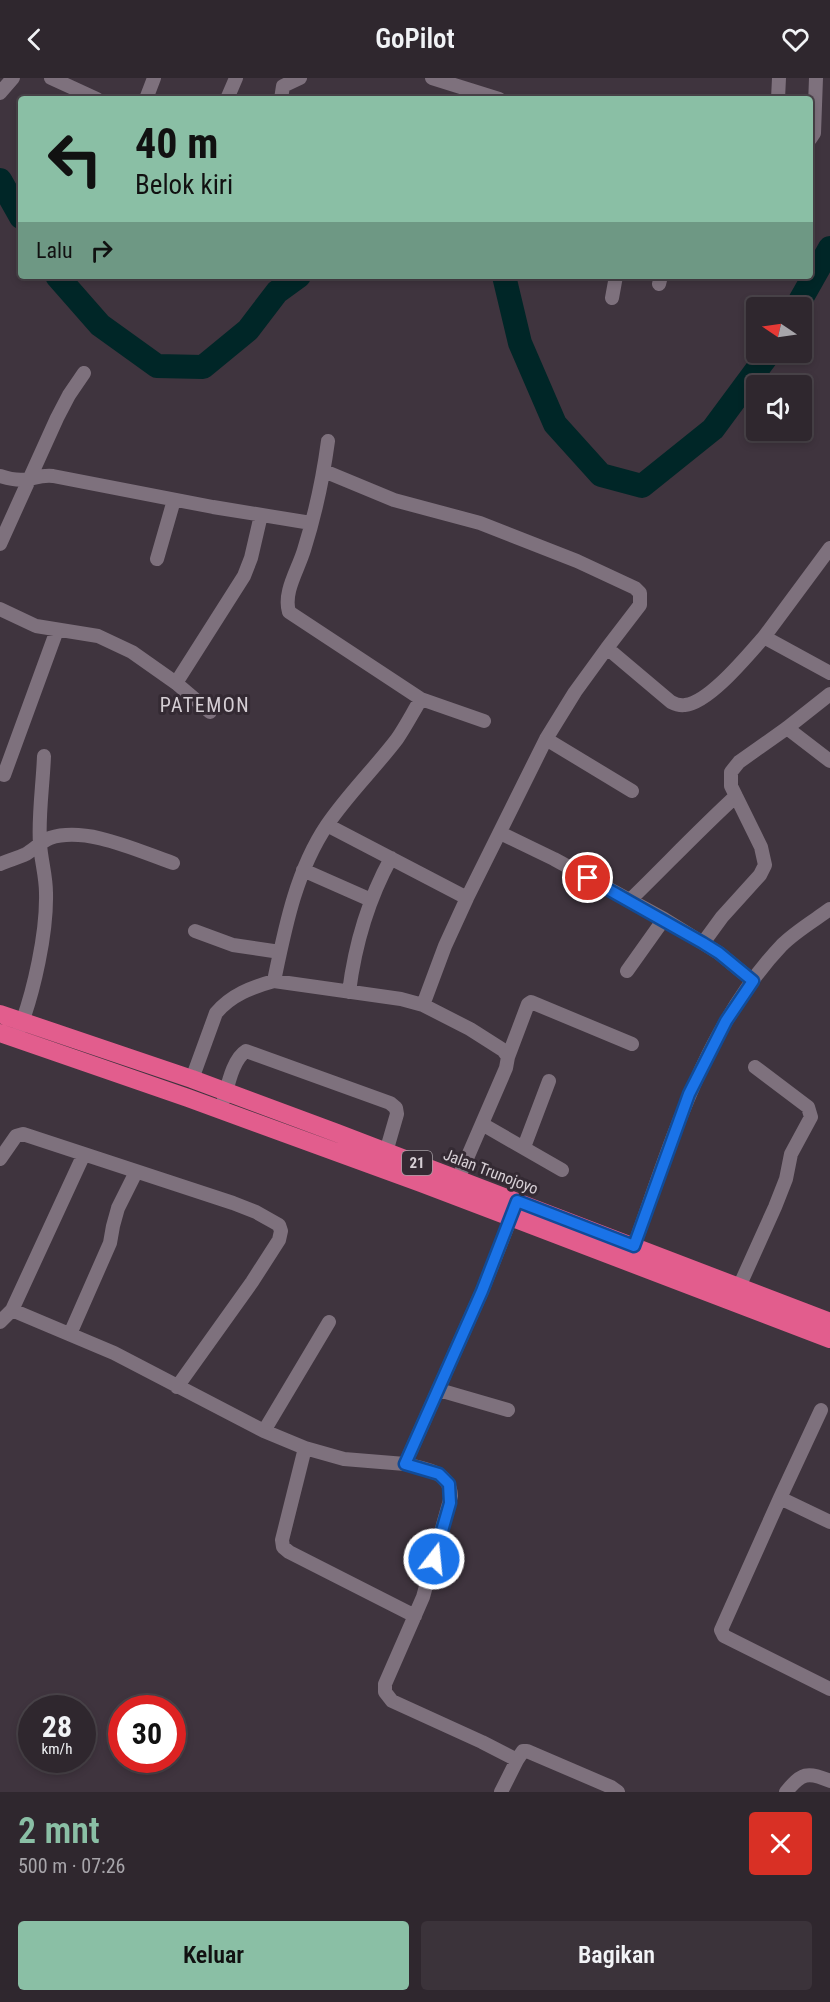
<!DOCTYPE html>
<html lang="id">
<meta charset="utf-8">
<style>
body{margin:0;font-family:"Roboto Condensed",sans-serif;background:#3b333a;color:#f1f3f6;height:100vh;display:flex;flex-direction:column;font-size:22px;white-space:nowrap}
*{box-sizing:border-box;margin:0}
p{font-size:20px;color:#a7a5aa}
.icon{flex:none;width:33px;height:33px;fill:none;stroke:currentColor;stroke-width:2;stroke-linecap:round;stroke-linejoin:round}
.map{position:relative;height:1714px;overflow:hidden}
.sheet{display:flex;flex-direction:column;background:#2f272e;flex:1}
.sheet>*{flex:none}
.guide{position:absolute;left:18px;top:18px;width:795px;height:183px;border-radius:6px;box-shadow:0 3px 9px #0003,0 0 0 2px #4a444a;background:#8abfa5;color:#111;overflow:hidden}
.needle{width:39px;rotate:283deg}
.fabs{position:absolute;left:746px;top:219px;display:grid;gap:12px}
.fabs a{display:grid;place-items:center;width:66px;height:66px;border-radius:6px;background:#2f272e;box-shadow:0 3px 9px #0003,0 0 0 2px #4a444a;font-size:30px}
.speed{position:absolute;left:18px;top:1617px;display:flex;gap:12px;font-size:30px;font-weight:700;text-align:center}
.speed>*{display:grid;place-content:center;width:78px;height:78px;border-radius:50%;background:#2f272e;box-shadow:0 3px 9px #0003,0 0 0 2px #4a444a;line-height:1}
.speed small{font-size:15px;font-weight:400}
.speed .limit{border:9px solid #d22;background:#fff;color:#111}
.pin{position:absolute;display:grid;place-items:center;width:51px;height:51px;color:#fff;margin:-26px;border:3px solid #fff;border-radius:50%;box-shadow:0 2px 6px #0007}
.me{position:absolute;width:66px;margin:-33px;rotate:16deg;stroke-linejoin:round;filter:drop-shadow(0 0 4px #0008)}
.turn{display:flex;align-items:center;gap:21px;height:126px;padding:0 18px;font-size:27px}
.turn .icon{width:78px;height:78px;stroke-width:2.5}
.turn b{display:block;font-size:42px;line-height:51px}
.then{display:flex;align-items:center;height:57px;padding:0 18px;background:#0003;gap:12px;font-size:22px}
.round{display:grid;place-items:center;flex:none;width:63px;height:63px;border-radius:6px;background:#3b333a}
.overview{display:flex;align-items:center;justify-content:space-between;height:102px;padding:0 18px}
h1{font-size:36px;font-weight:600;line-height:45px;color:#8abfa5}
.primary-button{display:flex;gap:12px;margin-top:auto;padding:12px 18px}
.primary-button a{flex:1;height:69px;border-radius:6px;background:#8abfa5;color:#111;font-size:24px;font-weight:600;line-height:69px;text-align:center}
.primary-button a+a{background:#3b333a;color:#f1f3f6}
header{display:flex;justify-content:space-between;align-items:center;height:78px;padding:0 18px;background:#2f272e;font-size:27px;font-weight:600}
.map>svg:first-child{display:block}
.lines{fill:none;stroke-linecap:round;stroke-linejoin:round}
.river{stroke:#002627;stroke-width:24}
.minor{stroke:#7e717d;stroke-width:14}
.highway{stroke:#e25d8d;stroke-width:18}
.route-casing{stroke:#114b97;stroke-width:15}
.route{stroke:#1a73e8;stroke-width:10}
.labels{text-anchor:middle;stroke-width:6;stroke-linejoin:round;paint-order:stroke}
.shield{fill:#342a33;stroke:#a59ea4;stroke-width:1.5}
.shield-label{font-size:15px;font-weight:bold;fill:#d6cfd5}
.street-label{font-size:16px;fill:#d6cfd5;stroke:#342a33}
.quarter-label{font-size:20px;letter-spacing:1.5px;fill:#d6cfd5;stroke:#342a33}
</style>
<header><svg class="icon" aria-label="back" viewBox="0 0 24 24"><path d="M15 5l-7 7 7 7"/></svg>GoPilot<svg class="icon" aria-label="heart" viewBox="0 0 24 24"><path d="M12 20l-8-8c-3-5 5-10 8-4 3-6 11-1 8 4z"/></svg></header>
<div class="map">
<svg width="830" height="1714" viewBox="0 0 830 1714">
<rect width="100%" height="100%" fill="#3f343e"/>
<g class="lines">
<path class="river" d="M0,102L21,139
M57,198L100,247L157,288L203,289L248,252L277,214L299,198
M504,198L520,265L555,346L601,397L642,408L713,351L770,274
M796,230L830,170"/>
<path class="minor" d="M51,0L97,21
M432,0L499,21
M0,15L13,0
M146,21L154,0
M227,21L236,0
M281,21L283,8L300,0
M778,21L779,0
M810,61L814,55L816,0
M659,206L661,198
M612,220L616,198
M328,363C323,400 315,437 304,472C298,492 283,514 289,534L421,621L484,643
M324,393L394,422L480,445L577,483L635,510L640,515V527L607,570L671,624C675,626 680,628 685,627C709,625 748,577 764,559
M0,398C9,401 20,403 29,401C38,399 43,397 53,398L213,429L311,445
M0,466L57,340L69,317L84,295
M830,470L764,559L830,595
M157,481L174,422
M0,531L36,548L98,558L132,574L176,605L210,634
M176,605L244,498L251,480L261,437
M787,650L830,683
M546,661L632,713
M4,697L57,552
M327,747L467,820
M500,755L554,781L664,841L719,875L753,903
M0,786C9,782 18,780 26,776C34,771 41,764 50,760C87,748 138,773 173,785
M303,792L371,822
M629,823C665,788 699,752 736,718
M195,853L233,867L280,874
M703,865L722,839L760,797L765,787L761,769L731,708V694L739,684L787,650L830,616
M627,893L664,841
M274,903C285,850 296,793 327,747C348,716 375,690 397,661C406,648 413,634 421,621
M349,914C355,866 368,822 391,780
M423,927L445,868L467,820L546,661L575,614L607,570
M20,950C34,913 47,855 46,815C46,798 41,782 40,766C38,739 43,706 44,678
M508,979L528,926L531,924L632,966
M192,1001L216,935C231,917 252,909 274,903L401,921L423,927L470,951L503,972L508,979L506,990L458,1101
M224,1021C228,1007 233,981 246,973L390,1025L396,1030L397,1036L384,1081
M482,1046L562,1092
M524,1069L549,1003
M0,1081L16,1058L23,1056L233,1125L256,1134L279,1147L281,1153L279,1162L252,1204L177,1309
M634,1168C671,1065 705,948 782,867C796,853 815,842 830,831
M739,1209L775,1129L786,1101L791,1076L811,1039L808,1029L755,989
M12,1232L114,1275L264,1353L305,1370L344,1381L405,1386L482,1213L514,1132
M0,1244L12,1232L84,1076
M70,1256L110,1165L113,1148L118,1130L136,1094
M439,1312L508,1332
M821,1332L780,1420L721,1552L724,1558L830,1611
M264,1353L329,1244
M305,1370L282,1462L283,1469L289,1474L415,1538
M405,1386C425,1391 450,1393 451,1418L423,1519L385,1606V1614L392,1623L482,1664L517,1682L501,1714
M780,1420L830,1444
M517,1682L523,1673H527L611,1709L618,1714
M786,1714C801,1695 808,1693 830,1703"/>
<path class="highway" d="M0,936L192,1001L337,1055L830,1244
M0,955L188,1020L421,1105L830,1261"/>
</g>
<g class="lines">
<g class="route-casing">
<path id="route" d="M434,1481L450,1425L449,1406L439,1396L405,1386L482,1213L517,1123L634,1168L689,1016L726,943L753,903L719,875L703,865L588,800"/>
</g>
<use href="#route" class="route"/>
</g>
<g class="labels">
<rect class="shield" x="402" y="1073" width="30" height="24" rx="4.5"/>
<g class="shield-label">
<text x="417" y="1090">21</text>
</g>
<g class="street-label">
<text transform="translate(491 1093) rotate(21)" y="6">Jalan Trunojoyo</text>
</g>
<g class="quarter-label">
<text x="205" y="634">PATEMON</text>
</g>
</g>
</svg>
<div class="fabs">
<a><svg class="needle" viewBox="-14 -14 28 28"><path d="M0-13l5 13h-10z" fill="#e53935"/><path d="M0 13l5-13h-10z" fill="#a7a5aa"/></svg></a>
<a><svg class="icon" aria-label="sound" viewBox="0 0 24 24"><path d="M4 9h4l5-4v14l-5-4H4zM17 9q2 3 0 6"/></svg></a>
</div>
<div class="speed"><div>28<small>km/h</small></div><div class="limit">30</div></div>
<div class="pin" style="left:588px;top:800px;background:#d93025"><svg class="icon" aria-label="arrive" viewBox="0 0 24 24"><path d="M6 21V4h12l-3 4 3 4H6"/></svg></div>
<svg class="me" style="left:434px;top:1481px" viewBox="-20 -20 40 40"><circle r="17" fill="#1a73e8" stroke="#fff" stroke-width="3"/><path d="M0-11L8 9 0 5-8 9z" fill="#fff"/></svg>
<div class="guide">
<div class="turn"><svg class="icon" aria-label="left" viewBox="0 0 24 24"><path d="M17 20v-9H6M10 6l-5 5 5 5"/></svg><div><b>40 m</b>Belok kiri</div></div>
<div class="then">Lalu<svg class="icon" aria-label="right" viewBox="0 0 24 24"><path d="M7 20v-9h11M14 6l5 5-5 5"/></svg></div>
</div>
</div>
<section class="sheet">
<div class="overview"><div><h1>2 mnt</h1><p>500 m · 07:26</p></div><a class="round" style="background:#d93025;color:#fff"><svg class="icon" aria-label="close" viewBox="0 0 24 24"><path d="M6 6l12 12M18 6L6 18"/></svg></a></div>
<div class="primary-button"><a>Keluar</a><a>Bagikan</a></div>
</section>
